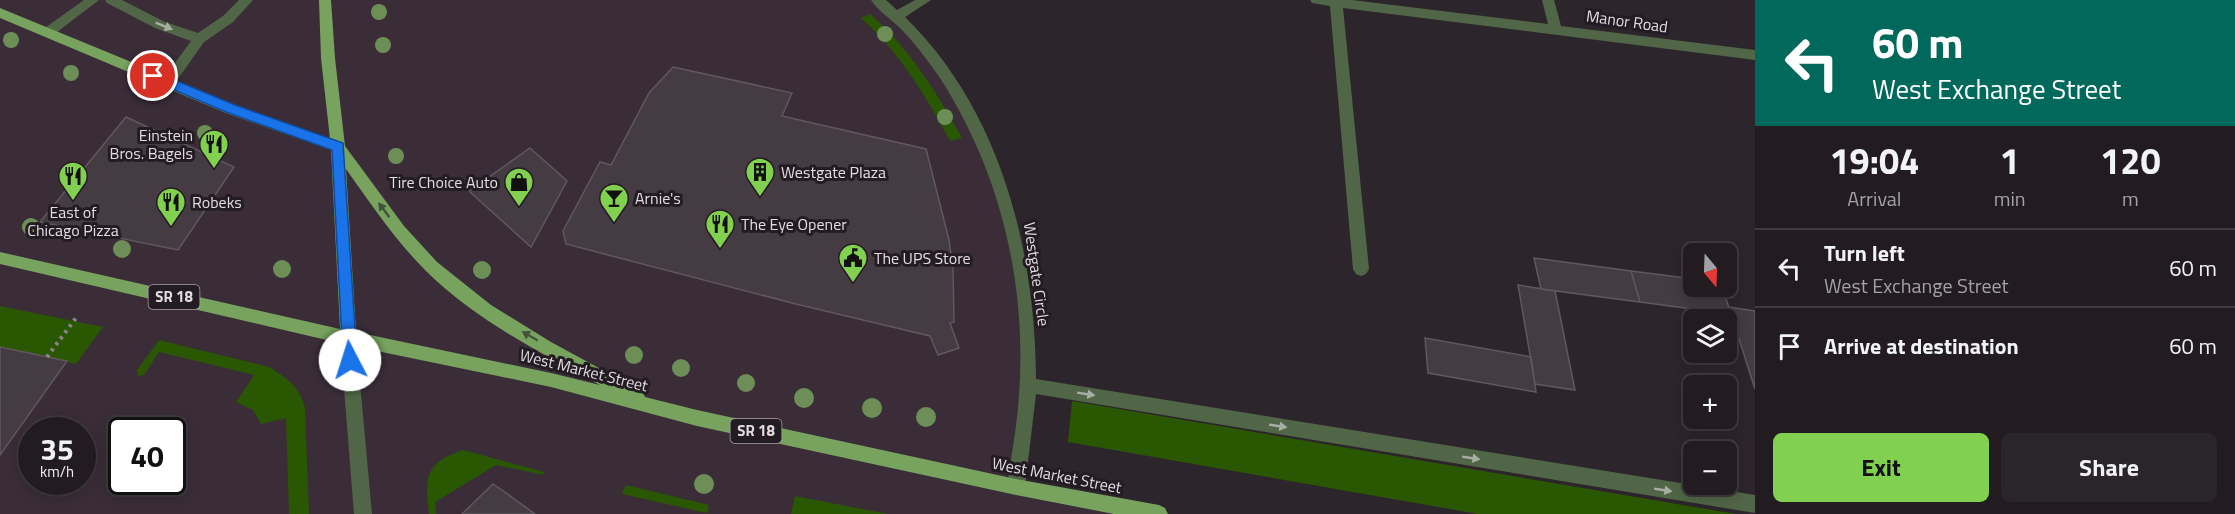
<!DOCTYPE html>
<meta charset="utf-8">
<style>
body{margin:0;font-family:"Titillium Web",sans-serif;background:#2a252a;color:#f1f3f6;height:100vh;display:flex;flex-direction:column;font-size:22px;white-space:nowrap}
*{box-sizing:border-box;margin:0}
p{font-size:20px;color:#a2a1a5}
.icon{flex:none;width:33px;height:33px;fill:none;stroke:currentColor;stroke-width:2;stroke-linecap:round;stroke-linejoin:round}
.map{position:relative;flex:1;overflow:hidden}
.panel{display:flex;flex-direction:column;background:#221c21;width:480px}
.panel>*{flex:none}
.guide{background:#00695c;color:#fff;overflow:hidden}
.needle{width:39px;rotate:161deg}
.controls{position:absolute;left:1683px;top:243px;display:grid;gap:12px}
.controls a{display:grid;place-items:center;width:54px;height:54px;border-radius:9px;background:#221c21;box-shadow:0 3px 15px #0003,0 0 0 2px #3f3a3f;font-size:30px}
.speed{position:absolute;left:18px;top:417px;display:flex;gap:12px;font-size:30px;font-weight:700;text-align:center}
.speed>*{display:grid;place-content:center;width:78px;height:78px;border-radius:50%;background:#221c21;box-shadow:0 3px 15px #0003,0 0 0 2px #3f3a3f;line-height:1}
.speed small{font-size:15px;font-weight:400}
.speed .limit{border:3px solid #111;border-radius:9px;background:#fff;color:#111}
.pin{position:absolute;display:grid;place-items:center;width:51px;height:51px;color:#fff;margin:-26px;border:3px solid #fff;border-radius:50%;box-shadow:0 2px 6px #0007}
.me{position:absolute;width:66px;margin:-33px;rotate:355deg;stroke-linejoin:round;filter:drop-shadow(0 0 4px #0008)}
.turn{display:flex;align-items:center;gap:21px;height:126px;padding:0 18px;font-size:27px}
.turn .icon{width:78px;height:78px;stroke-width:2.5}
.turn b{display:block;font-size:42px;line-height:51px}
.eta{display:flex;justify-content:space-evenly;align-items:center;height:102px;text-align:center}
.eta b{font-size:36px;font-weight:700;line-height:42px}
.primary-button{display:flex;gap:12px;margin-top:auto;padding:12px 18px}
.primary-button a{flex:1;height:69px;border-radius:9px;background:#82d04f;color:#111;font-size:24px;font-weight:700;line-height:69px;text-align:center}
.primary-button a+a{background:#2a252a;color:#f1f3f6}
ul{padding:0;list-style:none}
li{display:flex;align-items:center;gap:18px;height:78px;padding:0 18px;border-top:2px solid #3f3a3f}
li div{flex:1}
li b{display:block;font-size:22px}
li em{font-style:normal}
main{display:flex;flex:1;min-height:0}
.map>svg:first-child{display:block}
.built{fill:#3a2d38;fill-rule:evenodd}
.green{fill:#2a5702}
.building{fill:#443b43;stroke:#60575f;stroke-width:1.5}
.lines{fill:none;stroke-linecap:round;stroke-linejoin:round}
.path{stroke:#8a8389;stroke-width:4;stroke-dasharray:3 4.5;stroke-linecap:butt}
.minor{fill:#516646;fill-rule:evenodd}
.major{fill:#77a35f;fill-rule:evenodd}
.tree{fill:#6d8f57}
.oneway{fill:#a8ada3}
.oneway2{fill:#45523b}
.route{fill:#1a73e8;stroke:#114b97;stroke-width:1.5}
.labels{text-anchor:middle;stroke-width:6;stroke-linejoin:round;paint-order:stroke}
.shield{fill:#241c23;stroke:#a9a2a8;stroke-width:1.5}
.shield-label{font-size:15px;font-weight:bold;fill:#e2dce1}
.street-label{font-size:16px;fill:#e2dce1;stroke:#241c23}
.poi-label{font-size:16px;fill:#e2dce1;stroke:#241c23;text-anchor:start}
</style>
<main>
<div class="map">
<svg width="1755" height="514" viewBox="0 0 1755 514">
<rect width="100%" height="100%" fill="#2d252c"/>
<path class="built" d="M0,0H877L937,64L997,173L1027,322L1016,487L1159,514H0ZM32,430H82V482H32ZM122,430H172V482H122Z"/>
<path class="green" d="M870,14C910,49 937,93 962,138L950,141C926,96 899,52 861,18Z
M0,306L103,327L76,364L0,347Z
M159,340L269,367C287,378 300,387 305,408L309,514H289L286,418L261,424L253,410L236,402L254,375L159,352L144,375L138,376L137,370Z
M1072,401L1736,514H1478L1068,442Z
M463,450L544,472L543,475L496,465L435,502L436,514H429C425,478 424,463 463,450Z
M626,485L709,505L707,513L622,494Z
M795,496L888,514H791Z"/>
<path class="building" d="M673,67L792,93L782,116L926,149L949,240L953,268L954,322L950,323L959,348L938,355L930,336L796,304L566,244L563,231L600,162L611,165L649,93Z
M126,117L234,167L178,250L40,222Z
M530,148L567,181L531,247L469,191Z
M1534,258L1631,271L1640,302L1541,289Z
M1631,271L1694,279V286H1722L1731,314L1640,302Z
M1518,285L1555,291L1575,390L1535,384Z
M1729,307L1755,311V389L1731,314Z
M1425,338L1531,357L1536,392L1428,373Z
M0,347L67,361L0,455Z
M493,484L499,488L535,514H462Z"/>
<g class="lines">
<path class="path" d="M47,357L76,318"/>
<path class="minor" d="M84,0H99L52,36H42L41,33L42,30Z
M105,0H122L165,22L198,33L223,16L239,0H253L233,22L204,42L173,86L168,87L161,82L191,41L155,28L107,3Z
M871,0H886L897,10L915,0H931L905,17C1001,111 1035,249 1036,379L1755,495V513L1036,394L1025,487L1022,493L1016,495L1010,493L1007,487C1011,457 1017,427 1019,396C1027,284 1001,173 940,78C928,61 915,43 900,28C891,19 878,11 871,0Z
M1310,0H1352L1548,24L1542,0H1554L1561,26L1755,50V60L1343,8L1369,269L1366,274L1361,276L1356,274L1353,269L1330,6L1312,3Z
M348,331L354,333L356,338L372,514H354L340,338L342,333Z"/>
<path class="major" d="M319,0H331L335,58L345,146L404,226L437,262L491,305L551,342L643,392L645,397L697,410L1016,479L1159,505L1165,508L1168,514H1114L1016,495L697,426L551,387L348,345L0,264V252L340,329L331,150L226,113L0,18V8L236,105L330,139L321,58ZM346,169C371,204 395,240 425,270C474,319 539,352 600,385L551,373L356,332Z"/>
</g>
<g class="tree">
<circle cx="379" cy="12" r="8"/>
<circle cx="885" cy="34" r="8"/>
<circle cx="11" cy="40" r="8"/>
<circle cx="383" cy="45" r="8"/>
<circle cx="71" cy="73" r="8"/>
<circle cx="945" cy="117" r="8"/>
<circle cx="205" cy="133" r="8"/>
<circle cx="396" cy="156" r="8"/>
<circle cx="31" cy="227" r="9"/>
<circle cx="122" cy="249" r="9"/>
<circle cx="282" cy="269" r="9"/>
<circle cx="482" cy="270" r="9"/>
<circle cx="634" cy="355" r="9"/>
<circle cx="681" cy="368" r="9"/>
<circle cx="746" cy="383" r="9"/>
<circle cx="804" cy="398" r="10"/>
<circle cx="872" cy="408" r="10"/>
<circle cx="926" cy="417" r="10"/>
<circle cx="704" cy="484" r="10"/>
</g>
<defs><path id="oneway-solid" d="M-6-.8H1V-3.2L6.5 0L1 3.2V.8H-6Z" transform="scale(1.5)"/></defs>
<g class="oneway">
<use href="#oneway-solid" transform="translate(164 26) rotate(22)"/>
<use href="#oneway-solid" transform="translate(1086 394) rotate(9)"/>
<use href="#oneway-solid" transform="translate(1278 426) rotate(9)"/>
<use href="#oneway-solid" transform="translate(1471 458) rotate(9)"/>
<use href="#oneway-solid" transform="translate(1663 490) rotate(9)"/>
</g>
<g class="oneway2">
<use href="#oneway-solid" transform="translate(384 210) rotate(-127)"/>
<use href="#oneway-solid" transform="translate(530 336) rotate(-150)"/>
</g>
<path class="route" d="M153,71L235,105L343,143L357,360L355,365L350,367L345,365L343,360L332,150L226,112L148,79L146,76Z"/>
<defs>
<g id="restaurant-pin" transform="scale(1.5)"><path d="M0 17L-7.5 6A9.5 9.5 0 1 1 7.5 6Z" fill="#82d04f" stroke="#241c23"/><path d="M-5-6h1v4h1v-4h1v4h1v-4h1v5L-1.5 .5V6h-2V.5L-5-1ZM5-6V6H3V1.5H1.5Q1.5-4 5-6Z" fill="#111"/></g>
<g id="building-pin" transform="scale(1.5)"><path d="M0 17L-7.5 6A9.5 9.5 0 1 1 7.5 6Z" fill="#82d04f" stroke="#241c23"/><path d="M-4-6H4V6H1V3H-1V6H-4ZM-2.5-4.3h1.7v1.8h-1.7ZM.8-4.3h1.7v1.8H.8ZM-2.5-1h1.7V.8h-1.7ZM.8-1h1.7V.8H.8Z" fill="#111"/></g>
<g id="shop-pin" transform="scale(1.5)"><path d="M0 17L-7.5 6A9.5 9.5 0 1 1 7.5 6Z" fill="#82d04f" stroke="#241c23"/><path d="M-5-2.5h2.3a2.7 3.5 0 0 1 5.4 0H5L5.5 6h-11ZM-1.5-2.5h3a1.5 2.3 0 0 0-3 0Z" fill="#111"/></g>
<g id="bar-pin" transform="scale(1.5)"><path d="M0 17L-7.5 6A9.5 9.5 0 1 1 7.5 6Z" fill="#82d04f" stroke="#241c23"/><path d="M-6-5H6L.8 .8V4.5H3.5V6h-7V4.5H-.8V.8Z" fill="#111"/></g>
<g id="civic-pin" transform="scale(1.5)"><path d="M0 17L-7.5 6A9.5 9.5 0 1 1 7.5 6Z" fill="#82d04f" stroke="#241c23"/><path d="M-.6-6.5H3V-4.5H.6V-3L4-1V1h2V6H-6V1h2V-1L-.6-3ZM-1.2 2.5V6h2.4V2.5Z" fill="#111"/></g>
</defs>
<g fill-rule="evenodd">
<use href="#restaurant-pin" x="214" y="144"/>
<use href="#building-pin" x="760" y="172"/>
<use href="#restaurant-pin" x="73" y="176"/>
<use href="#shop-pin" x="519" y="182"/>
<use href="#bar-pin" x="614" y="198"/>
<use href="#restaurant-pin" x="171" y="202"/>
<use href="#restaurant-pin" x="720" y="224"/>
<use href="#civic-pin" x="853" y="258"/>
</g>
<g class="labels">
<g class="shield">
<rect x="148.5" y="285" width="51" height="24" rx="4.5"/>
<rect x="730.5" y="419" width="51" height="24" rx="4.5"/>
</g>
<g class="shield-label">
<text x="174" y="302">SR 18</text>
<text x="756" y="436">SR 18</text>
</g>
<g class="street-label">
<text transform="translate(1627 21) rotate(8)" y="6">Manor Road</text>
<text transform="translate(1037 274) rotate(82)" y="6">Westgate Circle</text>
<text transform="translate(584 370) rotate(14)" y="6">West Market Street</text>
<text transform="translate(1057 475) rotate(11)" y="6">West Market Street</text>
</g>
<g class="poi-label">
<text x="193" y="141" text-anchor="end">Einstein<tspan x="193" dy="18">Bros. Bagels</tspan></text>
<text x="781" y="178">Westgate Plaza</text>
<text x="498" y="188" text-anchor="end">Tire Choice Auto</text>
<text x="635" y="204">Arnie's</text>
<text x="192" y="208">Robeks</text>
<text x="73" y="218" text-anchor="middle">East of<tspan x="73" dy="18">Chicago Pizza</tspan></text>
<text x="741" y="230">The Eye Opener</text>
<text x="874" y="264">The UPS Store</text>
</g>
</g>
</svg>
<div class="controls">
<a><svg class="needle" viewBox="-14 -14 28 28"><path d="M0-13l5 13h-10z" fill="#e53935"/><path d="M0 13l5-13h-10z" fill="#a2a1a5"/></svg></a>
<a><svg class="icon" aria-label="layers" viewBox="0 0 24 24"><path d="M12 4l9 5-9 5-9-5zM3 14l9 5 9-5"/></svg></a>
<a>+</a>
<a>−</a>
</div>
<div class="speed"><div>35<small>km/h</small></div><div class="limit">40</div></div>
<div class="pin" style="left:153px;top:76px;background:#d93025"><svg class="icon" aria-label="arrive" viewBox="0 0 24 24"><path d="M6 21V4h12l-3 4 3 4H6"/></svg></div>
<svg class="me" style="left:350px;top:360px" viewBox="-20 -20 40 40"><circle r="19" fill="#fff"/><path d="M0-13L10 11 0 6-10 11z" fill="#1a73e8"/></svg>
</div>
<section class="panel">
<div class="guide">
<div class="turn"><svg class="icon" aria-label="left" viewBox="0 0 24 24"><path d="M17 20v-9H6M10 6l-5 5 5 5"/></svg><div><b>60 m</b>West Exchange Street</div></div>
</div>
<div class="eta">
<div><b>19:04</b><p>Arrival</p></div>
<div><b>1</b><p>min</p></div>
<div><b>120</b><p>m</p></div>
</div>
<ul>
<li><svg class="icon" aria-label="left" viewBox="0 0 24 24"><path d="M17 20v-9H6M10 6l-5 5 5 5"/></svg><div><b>Turn left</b><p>West Exchange Street</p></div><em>60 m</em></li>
<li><svg class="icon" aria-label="arrive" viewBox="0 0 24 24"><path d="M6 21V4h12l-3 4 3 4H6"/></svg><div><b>Arrive at destination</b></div><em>60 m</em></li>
</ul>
<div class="primary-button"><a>Exit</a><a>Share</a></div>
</section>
</main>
